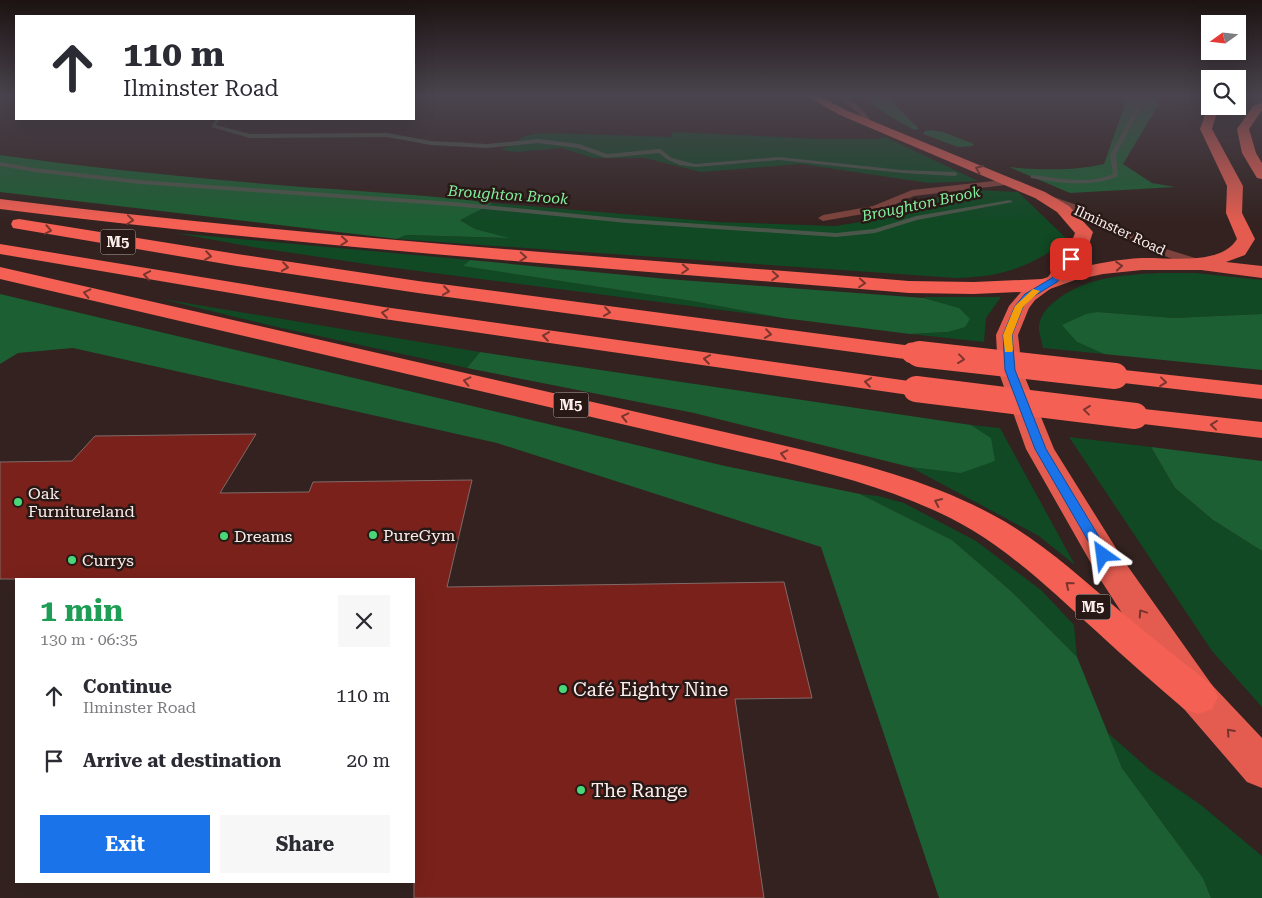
<!DOCTYPE html>
<meta charset="utf-8">
<style>
body{margin:0;font-family:"Roboto Serif",serif;background:#f7f7f7;color:#2b2b33;height:100vh;display:flex;flex-direction:column;font-size:19px;white-space:nowrap}
*{box-sizing:border-box;margin:0}
p{font-size:16px;color:#7c7c81}
.icon{flex:none;width:28px;height:28px;fill:none;stroke:currentColor;stroke-width:2;stroke-linecap:round;stroke-linejoin:round}
.map{position:relative;flex:1;overflow:hidden}
.details{position:absolute;left:15px;top:578px;width:400px;height:305px;display:flex;flex-direction:column;background:#fff;border-radius:0px;box-shadow:0 5px 20px #0002}
.details>*{flex:none}
.hud{position:absolute;left:15px;top:15px;width:400px;height:105px;border-radius:0px;box-shadow:0 5px 20px #0002;background:#fff;color:#2b2b33;overflow:hidden}
.needle{width:32px;rotate:255deg}
.fabs{position:absolute;left:1201px;top:15px;display:grid;gap:10px}
.fabs a{display:grid;place-items:center;width:45px;height:45px;border-radius:0px;background:#fff;box-shadow:0 5px 20px #0002;font-size:25px}
.pin{position:absolute;display:grid;place-items:center;width:42px;height:42px;color:#fff;margin:-21px;border-radius:10px;box-shadow:0 2px 8px #0006}
.me{position:absolute;width:55px;margin:-28px;rotate:329deg;stroke-linejoin:round;filter:drop-shadow(0 0 4px #0008)}
.turn{display:flex;align-items:center;gap:18px;height:105px;padding:0 25px;font-size:22px}
.turn .icon{width:65px;height:65px;stroke-width:2.5}
.turn b{display:block;font-size:35px;line-height:42px}
.round{display:grid;place-items:center;flex:none;width:52px;height:52px;border-radius:0px;background:#f7f7f7}
.summary{display:flex;align-items:center;justify-content:space-between;height:85px;padding:0 25px}
h1{font-size:30px;font-weight:700;line-height:38px;color:#1e9e55}
.primary-button{display:flex;gap:10px;margin-top:auto;padding:10px 25px}
.primary-button a{flex:1;height:58px;border-radius:0px;background:#1a73e8;color:#fff;font-size:20px;font-weight:700;line-height:58px;text-align:center}
.primary-button a+a{background:#f7f7f7;color:#2b2b33}
ul{padding:0;list-style:none}
li{display:flex;align-items:center;gap:15px;height:65px;padding:0 25px}
li div{flex:1}
li b{display:block;font-size:19px}
li em{font-style:normal}
.map>svg:first-child{display:block}
.green{fill:#104924}
.forest{fill:#1c5f32}
.lines{fill:none;stroke-linecap:round;stroke-linejoin:round}
.stream{fill:#4b564a;fill-rule:evenodd}
.building{fill:#7a211b;stroke:#7f6a67}
.service{fill:#7e433c;fill-rule:evenodd}
.trunk{fill:#e45c50;fill-rule:evenodd}
.motorway{fill:#f46053;fill-rule:evenodd}
.motorway-bridge-far1{stroke:#f46053;stroke-width:21}
.motorway-bridge{stroke:#f46053;stroke-width:26}
.oneway{stroke:#74342d}
.oneway2{stroke:#7a352e}
.route{fill:#1a73e8;stroke:#114b97}
.slow{fill:#f59e0b}
.poi-dot{fill:#4ad778;stroke:#291916;stroke-width:2}
.labels{text-anchor:middle;stroke-width:5;stroke-linejoin:round;paint-order:stroke}
.far-street-label{font-size:14px;fill:#faeeed;stroke:#291916}
.far-water-label{font-size:15px;font-style:italic;fill:#82f19f;stroke:#291916}
.shield{fill:#291916;stroke:#bbaeac;stroke-width:1}
.shield-label{font-size:15px;font-weight:bold;fill:#faeeed}
.poi-label{font-size:16px;fill:#faeeed;stroke:#291916;text-anchor:start}
.near-poi-label{font-size:19px;fill:#faeeed;stroke:#291916;text-anchor:start}
</style>
<div class="map">
<svg width="1262" height="898" viewBox="0 0 1262 898">
<rect width="100%" height="100%" fill="#332220"/>
<path class="green" d="M673,132L819,139H878L885,137L978,181L929,183L801,164L701,172L645,158H593L561,148L517,152L501,150L525,136L542,133L671,137Z
M977,190L1018,192L1068,240C1029,267 1004,277 956,278L397,239L406,235L506,238L475,229L459,219L493,203L718,222L835,226L880,219L937,198Z
M175,233L470,260L464,266L692,301L783,318L379,266L253,247Z
M1159,273H1195L1262,280V314L1174,318L1098,312L1077,342L1104,354L1043,348C1042,341 1038,332 1039,325C1041,315 1046,309 1053,303C1083,277 1122,275 1159,273Z
M925,297H1001L986,318L984,342L910,334L948,332L958,308L924,298Z
M162,299L480,352L467,368L277,327Z
M971,425L1000,428L1075,565L1039,536L910,467L961,472L991,438Z
M1069,437L1151,447L1175,488L1213,520L1262,551V707L1212,651Z
M860,494L878,496L904,503L976,541L1041,590L1074,625L1077,657L1011,591L952,540Z
M1108,733L1150,770L1201,805L1262,856V898H1211L1203,878L1122,768Z"/>
<path class="forest" d="M861,97H890L896,106L919,129L914,130L896,120Z
M1134,97L1155,100L1159,104L1123,164L1152,183L1175,187L1070,193L1009,167C1039,170 1075,171 1104,164L1124,107V98Z
M931,130L943,132L974,144L972,146L958,147L923,134L925,131Z
M0,155C93,168 185,177 278,185C350,191 422,194 493,203L460,220L475,229L509,238L406,235L397,239L0,192Z
M470,260L667,279L924,298L959,308L970,319L965,327L948,332L910,334L783,318L692,301L463,266Z
M0,294L725,466L860,494L952,540L1011,591L1077,657L1122,768L1203,878L1211,898H939L821,547L497,443L73,348L18,353L0,364Z
M1098,312L1174,318L1262,314V370L1104,354L1077,342L1062,325L1086,314Z
M480,352L971,425L991,438L995,461L961,473L910,467L694,413L467,368Z
M1151,447L1262,461V551L1213,520L1175,488Z"/>
<g class="lines">
<path class="stream" d="M1142,97L1145,98L1116,155L1118,176C1092,188 1059,183 1031,178L1030,177L1033,175C1059,178 1088,185 1113,174L1110,155Z
M216,119H220L216,125L250,134L387,133L431,141L487,144L538,139L579,144L607,154L660,149L672,158L695,164L779,157L902,170L955,172L958,174L955,176L902,173L779,160L695,167L680,165L668,160L659,153L606,158L578,148L538,143L487,148L431,145L387,137L250,138L211,127Z
M0,162L34,168L140,180L453,202L627,219L836,233L874,229L916,216L1010,200L1013,202L917,220L875,233L836,237L627,223L453,206L140,184L34,172L0,166Z"/>
</g>
<path class="building" d="M256,434L220,493L309,492L313,482L472,480L447,587L784,582L812,698L735,699L764,898H414V579H0V462L72,461L95,436Z"/>
<g class="lines">
<path class="service" d="M839,97C853,97 864,111 872,122L871,124H865L859,114Z
M1011,179L1016,182L1014,184L914,196L880,211L823,221L818,218L823,215L873,206L912,190Z
M1045,194L1077,205L1166,249L1205,261L1207,264L1201,268C1145,254 1096,219 1041,199V195Z"/>
<path class="trunk" d="M808,97H821L848,111L1045,192L1069,206L1093,232L1088,247L1073,269C1096,264 1119,259 1142,258C1169,257 1221,266 1237,239L1226,213L1227,186L1200,129L1209,104L1210,106H1219L1212,129L1243,186L1242,213L1255,239L1245,255L1226,262L1262,266V278L1201,270H1142L1103,274L1075,280L1050,289L1035,300L1029,308L1018,335L1022,370L1054,449L1124,561L1212,685L1262,738V788L1247,782L1184,709L1100,579L1026,449L998,370L996,335L1009,306L1021,292L1036,281L1048,277L1070,246L1075,233L1057,212L1035,198L840,115Z
M1262,103V110L1249,129L1256,153L1262,163V179L1257,178L1242,153L1237,129L1253,106Z"/>
<path class="motorway" d="M0,199C302,237 606,256 909,281L974,282L1043,279L1050,281L1053,285L1050,289L1043,291L974,294L909,293C606,268 302,247 0,209Z
M19,219L237,254L418,281L912,346L920,348L923,353L920,358L912,360L418,293L237,266L13,228L11,224L13,220Z
M0,244L384,307L916,382L925,384L928,389L925,394L916,396L384,319L0,254Z
M0,267L799,449C866,465 932,482 993,515C1040,540 1080,577 1120,611C1150,636 1181,661 1212,685L1218,697L1212,709L1198,714L1184,709C1154,683 1125,658 1096,631C1056,595 1018,558 972,530C911,494 841,476 772,459L0,279Z
M1115,369L1262,385V399L1106,381L1103,376L1106,371Z
M1135,408L1262,422V438L1126,422L1122,416L1126,410Z"/>
<path class="motorway-bridge-far1" d="M912,353L930,355"/>
<path class="motorway-bridge" d="M919,354L1115,376
M916,389L1135,416"/>
</g>
<defs><path id="oneway-chevron" d="M-2-3.5L2.5 0L-2 3.5" fill="none" stroke-width="1.6" stroke-linecap="round" stroke-linejoin="round" transform="scale(1.25)"/></defs>
<g class="oneway">
<use href="#oneway-chevron" transform="translate(979 169) rotate(-157)"/>
<use href="#oneway-chevron" transform="translate(1119 266) rotate(-5)"/>
<use href="#oneway-chevron" transform="translate(1142 613) rotate(-124)"/>
<use href="#oneway-chevron" transform="translate(1230 732) rotate(-132)"/>
</g>
<g class="oneway2">
<use href="#oneway-chevron" transform="translate(130 220) rotate(6)"/>
<use href="#oneway-chevron" transform="translate(48 230) rotate(11)"/>
<use href="#oneway-chevron" transform="translate(344 241) rotate(5)"/>
<use href="#oneway-chevron" transform="translate(208 256) rotate(9)"/>
<use href="#oneway-chevron" transform="translate(523 257) rotate(4)"/>
<use href="#oneway-chevron" transform="translate(285 267) rotate(8)"/>
<use href="#oneway-chevron" transform="translate(685 269) rotate(4)"/>
<use href="#oneway-chevron" transform="translate(147 275) rotate(-170)"/>
<use href="#oneway-chevron" transform="translate(775 276) rotate(4)"/>
<use href="#oneway-chevron" transform="translate(862 283) rotate(5)"/>
<use href="#oneway-chevron" transform="translate(446 291) rotate(8)"/>
<use href="#oneway-chevron" transform="translate(87 293) rotate(-167)"/>
<use href="#oneway-chevron" transform="translate(607 312) rotate(8)"/>
<use href="#oneway-chevron" transform="translate(385 313) rotate(-172)"/>
<use href="#oneway-chevron" transform="translate(768 334) rotate(8)"/>
<use href="#oneway-chevron" transform="translate(546 336) rotate(-172)"/>
<use href="#oneway-chevron" transform="translate(707 359) rotate(-172)"/>
<use href="#oneway-chevron" transform="translate(961 359) rotate(7)"/>
<use href="#oneway-chevron" transform="translate(467 381) rotate(-167)"/>
<use href="#oneway-chevron" transform="translate(868 382) rotate(-172)"/>
<use href="#oneway-chevron" transform="translate(1163 382) rotate(6)"/>
<use href="#oneway-chevron" transform="translate(1087 410) rotate(-173)"/>
<use href="#oneway-chevron" transform="translate(625 417) rotate(-167)"/>
<use href="#oneway-chevron" transform="translate(1214 425) rotate(-174)"/>
<use href="#oneway-chevron" transform="translate(784 454) rotate(-167)"/>
<use href="#oneway-chevron" transform="translate(938 502) rotate(-155)"/>
<use href="#oneway-chevron" transform="translate(1069 585) rotate(-140)"/>
</g>
<linearGradient id="sky" x2="0" y2="1"><stop stop-color="#1c1312"/><stop offset="0.43" stop-color="#4a444e"/><stop offset="1" stop-color="#4a444e" stop-opacity="0"/></linearGradient>
<rect width="1262" height="223" fill="url(#sky)"/>
<path class="route" d="M1069,257L1075,259L1057,282L1031,298L1023,307L1012,335L1015,370L1046,449L1110,555L1108,558H1098L1035,449L1005,370L1003,335L1015,306L1025,294L1052,278Z"/>
<path class="slow" d="M1033,289L1040,291L1023,307L1012,335L1013,350L1012,352H1005L1003,335L1015,306Z"/>
<g class="poi-dot">
<circle cx="18" cy="502" r="5"/>
<circle cx="373" cy="535" r="5"/>
<circle cx="224" cy="536" r="5"/>
<circle cx="72" cy="560" r="5"/>
<circle cx="563" cy="689" r="5"/>
<circle cx="581" cy="790" r="5"/>
</g>
<g class="labels">
<g class="far-street-label">
<text transform="translate(1120 230) rotate(25)" y="5">Ilminster Road</text>
</g>
<g class="far-water-label">
<text transform="translate(508 195) rotate(4)" y="5">Broughton Brook</text>
<text transform="translate(921 204) rotate(-12)" y="5">Broughton Brook</text>
</g>
<g class="shield">
<rect x="100.5" y="229.5" width="35" height="25" rx="4"/>
<rect x="553.5" y="392.5" width="35" height="25" rx="4"/>
<rect x="1075.5" y="594.5" width="35" height="25" rx="4"/>
</g>
<g class="shield-label">
<text x="118" y="247">M5</text>
<text x="571" y="410">M5</text>
<text x="1093" y="612">M5</text>
</g>
<g class="poi-label">
<text x="28" y="499">Oak<tspan x="28" dy="18">Furnitureland</tspan></text>
<text x="383" y="541">PureGym</text>
<text x="234" y="542">Dreams</text>
<text x="82" y="566">Currys</text>
</g>
<g class="near-poi-label">
<text x="573" y="696">Café Eighty Nine</text>
<text x="591" y="797">The Range</text>
</g>
</g>
</svg>
<div class="fabs">
<a><svg class="needle" viewBox="-14 -14 28 28"><path d="M0-13l5 13h-10z" fill="#e53935"/><path d="M0 13l5-13h-10z" fill="#7c7c81"/></svg></a>
<a><svg class="icon" aria-label="search" viewBox="0 0 24 24"><circle cx="10" cy="10" r="6"/><path d="M15 15l6 6"/></svg></a>
</div>
<div class="pin" style="left:1071px;top:259px;background:#d93025"><svg class="icon" aria-label="arrive" viewBox="0 0 24 24"><path d="M6 21V4h12l-3 4 3 4H6"/></svg></div>
<svg class="me" style="left:1103px;top:555px" viewBox="-20 -20 40 40"><path d="M0-17L14 15 0 8-14 15z" fill="#1a73e8" stroke="#fff" stroke-width="4"/></svg>
<div class="hud">
<div class="turn"><svg class="icon" aria-label="ahead" viewBox="0 0 24 24"><path d="M12 20V5M6 11l6-6 6 6"/></svg><div><b>110 m</b>Ilminster Road</div></div>
</div>
<section class="details">
<div class="summary"><div><h1>1 min</h1><p>130 m · 06:35</p></div><a class="round"><svg class="icon" aria-label="close" viewBox="0 0 24 24"><path d="M6 6l12 12M18 6L6 18"/></svg></a></div>
<ul>
<li><svg class="icon" aria-label="ahead" viewBox="0 0 24 24"><path d="M12 20V5M6 11l6-6 6 6"/></svg><div><b>Continue</b><p>Ilminster Road</p></div><em>110 m</em></li>
<li><svg class="icon" aria-label="arrive" viewBox="0 0 24 24"><path d="M6 21V4h12l-3 4 3 4H6"/></svg><div><b>Arrive at destination</b></div><em>20 m</em></li>
</ul>
<div class="primary-button"><a>Exit</a><a>Share</a></div>
</section>
</div>
